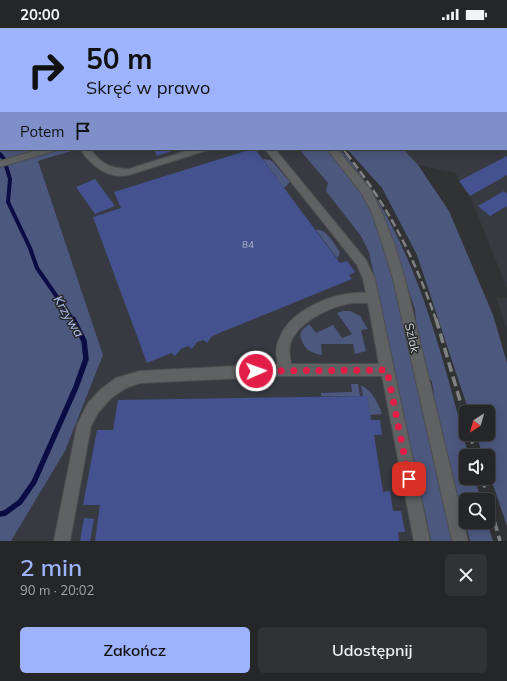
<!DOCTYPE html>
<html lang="pl">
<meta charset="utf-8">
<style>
body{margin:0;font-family:Mulish,sans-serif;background:#313233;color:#f1f3f6;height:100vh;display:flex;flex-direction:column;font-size:15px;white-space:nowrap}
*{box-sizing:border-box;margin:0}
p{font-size:13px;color:#a3a5a7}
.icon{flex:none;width:22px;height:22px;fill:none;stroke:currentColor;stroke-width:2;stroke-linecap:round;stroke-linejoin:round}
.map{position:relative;height:513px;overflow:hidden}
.panel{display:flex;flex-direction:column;background:#252627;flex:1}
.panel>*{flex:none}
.banner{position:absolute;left:0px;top:0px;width:507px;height:122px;box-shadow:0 2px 10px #0003,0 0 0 1px #424344;background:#9eb3fd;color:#111;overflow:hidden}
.needle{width:26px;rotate:217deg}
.buttons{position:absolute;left:459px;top:377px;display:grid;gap:8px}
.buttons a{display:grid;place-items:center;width:36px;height:36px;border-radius:6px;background:#252627;box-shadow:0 2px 10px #0003,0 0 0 1px #424344;font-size:20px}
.pin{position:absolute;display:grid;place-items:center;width:34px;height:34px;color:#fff;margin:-17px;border-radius:8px;box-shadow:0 2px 6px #0006}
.me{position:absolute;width:44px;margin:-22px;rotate:88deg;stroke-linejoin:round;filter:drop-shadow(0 0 3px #0008)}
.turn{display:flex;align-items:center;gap:14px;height:84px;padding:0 20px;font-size:18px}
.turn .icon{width:52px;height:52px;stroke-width:2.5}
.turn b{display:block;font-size:28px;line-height:34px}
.then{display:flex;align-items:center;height:38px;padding:0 20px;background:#0003;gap:8px;font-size:15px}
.round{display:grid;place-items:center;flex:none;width:42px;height:42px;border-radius:6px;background:#313233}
.summary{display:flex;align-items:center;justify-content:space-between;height:68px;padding:0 20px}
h1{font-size:24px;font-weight:600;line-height:30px;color:#9eb3fd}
.cta{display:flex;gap:8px;margin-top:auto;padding:8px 20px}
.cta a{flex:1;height:46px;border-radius:6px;background:#9eb3fd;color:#111;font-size:16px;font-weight:600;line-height:46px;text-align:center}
.cta a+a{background:#313233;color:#f1f3f6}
.status{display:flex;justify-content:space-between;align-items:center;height:28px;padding:0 20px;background:#252627;direction:ltr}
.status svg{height:11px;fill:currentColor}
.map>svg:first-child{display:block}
.built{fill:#383a42}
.green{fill:#4d587f}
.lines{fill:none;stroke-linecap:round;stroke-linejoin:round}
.stream-far1{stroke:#0a0c43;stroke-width:4}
.stream{stroke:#0a0c43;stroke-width:5.5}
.building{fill:#445390}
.minor-casing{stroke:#4d4e50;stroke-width:2}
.minor{fill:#606163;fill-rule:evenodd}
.rail-far2{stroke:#808183;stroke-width:2;stroke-dasharray:5.5 3;stroke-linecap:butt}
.rail-far1{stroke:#808183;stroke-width:2.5;stroke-dasharray:8 3.5;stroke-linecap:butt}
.rail{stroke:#808183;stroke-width:3.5;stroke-dasharray:10 5;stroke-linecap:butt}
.route{stroke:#e11d48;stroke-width:7;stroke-dasharray:0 12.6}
.labels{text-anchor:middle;stroke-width:3;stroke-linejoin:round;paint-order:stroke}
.number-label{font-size:10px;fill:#b0b4c4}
.street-label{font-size:12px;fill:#d4d5d6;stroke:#27282a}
.water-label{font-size:13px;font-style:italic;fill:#b4c5fb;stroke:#27282a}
</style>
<div class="status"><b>20:00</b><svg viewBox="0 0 49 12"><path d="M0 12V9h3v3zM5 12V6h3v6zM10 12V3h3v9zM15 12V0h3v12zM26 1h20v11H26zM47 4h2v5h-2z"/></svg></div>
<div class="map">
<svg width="507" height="513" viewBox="0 0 507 513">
<rect width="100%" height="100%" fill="#313234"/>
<path class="built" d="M243,0H507V260L470,168L459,153L456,145L399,133L379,121H506V1Z
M78,121H310L379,219L444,513H11L65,423L103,327L38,132Z
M496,270H507V301Z"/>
<path class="green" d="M0,59L1,121H40L31,124L34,128L58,121H78L38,133L103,327L65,423L11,513H0Z
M299,121H327L350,147L368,174L378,198L395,260L454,513H431L369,224L361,208L326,163L328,155Z
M337,121H340C415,206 440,322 469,428H466V450H475L481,472H466V494H487L493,513H470L433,377L434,367L432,354L427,347L417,308L415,282L383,186L359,146Z
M347,121H403L418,137L449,183L493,287L507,335V498L488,442V428H483L476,406H488V384H469L417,227L382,160Z
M263,131L270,132L273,134L290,154L284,160Z
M316,202C326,200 334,216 340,224L338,229L337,230Z
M343,283H350L362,289L361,290L368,301L361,302L366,323L355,326L353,316H321L322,327C309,325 303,320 300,307L302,302L309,296L316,305L333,297L342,310L352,306L337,285Z
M351,356H358L360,368H321V365L352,364Z
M361,357C373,364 378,374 382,386L370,387L367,368H363Z"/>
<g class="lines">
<path class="stream-far1" d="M0,126L4,131L10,151L8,174L30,220L37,240L73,292"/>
<path class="stream" d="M0,486L5,485L20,474L34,454L76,359L86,331L84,313L73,291"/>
</g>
<path class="building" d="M154,121H178L157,128Z
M252,121H255L340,235L347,233L355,244L349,247L352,251L212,308L207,315L203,312L197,314L192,321L188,318L181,321L175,328L171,325L147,335L93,189L121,180L114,164Z
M507,128V147L470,168L459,153Z
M95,151L115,178L95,186L76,159Z
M504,163L507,166V178L490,188L478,178Z
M367,368L371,392H380L382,407H374L383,464L390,463L393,483H401L405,504H398L399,513H95L100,477H83L97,402H113L118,372Z
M84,490L94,491L90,513H80Z"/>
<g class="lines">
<g class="minor-casing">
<path id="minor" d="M219,0H227L228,1H220Z
M265,0H273L274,1H266Z
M479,0H488L489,1H480Z
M506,12H507V17H506Z
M506,22H507V26H506Z
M40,121H56L54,123L0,139V133Z
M80,121H90C101,135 110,141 129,141L192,121H207L205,123L132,146C110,153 92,139 80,121Z
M265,121H275L366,232L375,251L430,513H414L382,348H285L140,355L126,360L111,370L98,385L91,398L70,513H54L77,397L88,375L101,361L116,350L140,343L277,336C277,329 275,321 278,314C288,282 334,263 366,265L363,251L357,237ZM354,275H368L379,336H291C290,329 288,321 291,314C299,293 333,277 354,275Z
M327,121H337L371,162L382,185L395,218L405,251L468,513H452L393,251L383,218L372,185L362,166Z"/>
</g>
<use href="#minor" class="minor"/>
<path class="rail-far2" d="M343,121L347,126"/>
<path class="rail-far1" d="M346,125C388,178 414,228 436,292"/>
<path class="rail" d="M436,291L466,393
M470,406L476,428
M482,450L500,513"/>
</g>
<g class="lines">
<path class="route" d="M256,343L387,342L409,451"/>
</g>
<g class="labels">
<g class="number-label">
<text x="248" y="220">84</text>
</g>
<g class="street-label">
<text transform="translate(412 310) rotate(77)" y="4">Szlak</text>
</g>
<g class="water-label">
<text transform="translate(69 288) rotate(59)" y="5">Krzywa</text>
</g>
</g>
</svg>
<div class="buttons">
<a><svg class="needle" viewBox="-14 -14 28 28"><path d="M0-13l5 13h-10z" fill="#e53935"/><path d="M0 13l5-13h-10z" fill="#a3a5a7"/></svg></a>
<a><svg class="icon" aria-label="sound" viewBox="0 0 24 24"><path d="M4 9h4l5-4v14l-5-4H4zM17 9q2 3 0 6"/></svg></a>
<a><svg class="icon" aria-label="search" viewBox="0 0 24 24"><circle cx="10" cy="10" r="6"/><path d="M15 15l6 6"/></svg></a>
</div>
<div class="pin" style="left:409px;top:451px;background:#d93025"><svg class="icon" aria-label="arrive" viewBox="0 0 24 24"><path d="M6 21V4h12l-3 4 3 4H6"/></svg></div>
<svg class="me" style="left:256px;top:343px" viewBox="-20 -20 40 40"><circle r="17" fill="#e11d48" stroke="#fff" stroke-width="3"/><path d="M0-11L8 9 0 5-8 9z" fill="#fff"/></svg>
<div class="banner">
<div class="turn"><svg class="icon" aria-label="right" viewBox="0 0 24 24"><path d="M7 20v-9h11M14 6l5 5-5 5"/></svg><div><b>50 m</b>Skręć w prawo</div></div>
<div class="then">Potem<svg class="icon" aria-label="arrive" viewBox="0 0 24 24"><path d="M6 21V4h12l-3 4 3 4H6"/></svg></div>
</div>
</div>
<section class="panel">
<div class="summary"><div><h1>2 min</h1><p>90 m · 20:02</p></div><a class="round"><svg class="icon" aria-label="close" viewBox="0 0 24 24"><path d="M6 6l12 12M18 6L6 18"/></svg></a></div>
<div class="cta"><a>Zakończ</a><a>Udostępnij</a></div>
</section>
